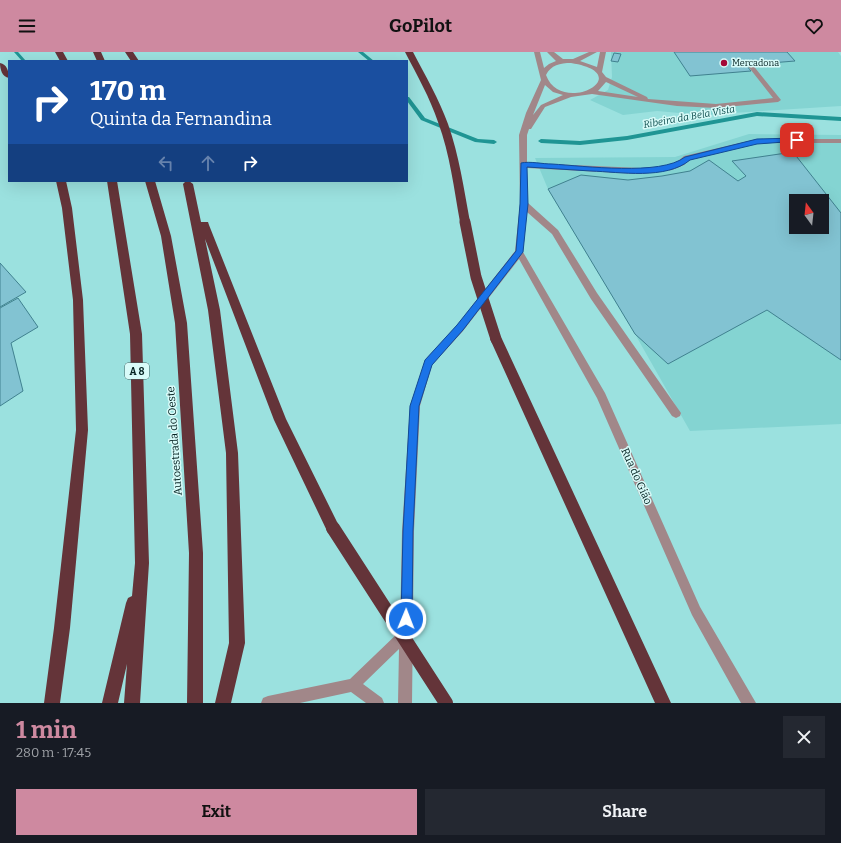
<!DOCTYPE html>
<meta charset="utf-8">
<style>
body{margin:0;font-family:Bitter,serif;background:#242831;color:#f1f3f6;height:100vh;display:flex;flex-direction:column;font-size:15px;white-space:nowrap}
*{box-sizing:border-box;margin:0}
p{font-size:13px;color:#9ea1a6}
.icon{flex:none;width:22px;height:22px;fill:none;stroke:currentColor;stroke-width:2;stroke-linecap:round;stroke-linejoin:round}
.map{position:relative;height:651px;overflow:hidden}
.panel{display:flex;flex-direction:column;background:#171b24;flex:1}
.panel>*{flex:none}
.hud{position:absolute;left:8px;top:8px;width:400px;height:122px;border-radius:0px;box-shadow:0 4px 16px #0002;background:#1a4fa0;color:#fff;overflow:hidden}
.needle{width:26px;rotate:345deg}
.fabs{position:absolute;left:789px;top:142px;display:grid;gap:8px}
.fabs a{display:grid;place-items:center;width:40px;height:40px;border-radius:0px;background:#171b24;box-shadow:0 4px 16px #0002;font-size:20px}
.pin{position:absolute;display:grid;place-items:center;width:34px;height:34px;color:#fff;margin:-17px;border-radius:8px;box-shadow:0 2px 6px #0006}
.me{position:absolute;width:44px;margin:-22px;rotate:1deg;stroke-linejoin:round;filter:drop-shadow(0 0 3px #0008)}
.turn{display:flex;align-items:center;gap:14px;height:84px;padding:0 16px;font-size:18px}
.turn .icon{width:52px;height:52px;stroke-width:2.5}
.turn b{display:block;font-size:28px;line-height:34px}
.lanes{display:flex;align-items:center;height:38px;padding:0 16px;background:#0003;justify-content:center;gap:20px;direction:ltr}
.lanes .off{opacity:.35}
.round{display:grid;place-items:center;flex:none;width:42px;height:42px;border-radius:0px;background:#242831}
.summary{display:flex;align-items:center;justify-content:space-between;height:68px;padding:0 16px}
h1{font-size:24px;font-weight:700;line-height:30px;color:#ce89a0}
.cta{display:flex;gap:8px;margin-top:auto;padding:8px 16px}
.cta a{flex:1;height:46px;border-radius:0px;background:#ce89a0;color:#111;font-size:16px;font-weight:700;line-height:46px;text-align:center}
.cta a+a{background:#242831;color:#f1f3f6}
header{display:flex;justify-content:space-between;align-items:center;height:52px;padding:0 16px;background:#ce89a0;color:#111;font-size:18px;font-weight:700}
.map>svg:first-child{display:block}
.built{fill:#84d4d2;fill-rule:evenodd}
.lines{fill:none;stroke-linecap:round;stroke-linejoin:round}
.stream{fill:#1f9594;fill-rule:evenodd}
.building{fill:#82c3d2;stroke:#40818f;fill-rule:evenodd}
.minor{fill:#a18789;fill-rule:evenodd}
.highway{fill:#643439;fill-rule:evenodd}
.highway-bridge-far1{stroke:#643439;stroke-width:11}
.highway-bridge{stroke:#643439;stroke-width:14}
.route{fill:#1a73e8;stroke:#114b97}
.poi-dot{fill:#a40838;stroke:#d9fbf9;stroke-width:1.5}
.labels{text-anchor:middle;stroke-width:3;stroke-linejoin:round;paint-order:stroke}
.far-poi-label{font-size:9px;fill:#042121;stroke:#d9fbf9;text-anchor:start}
.far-water-label{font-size:10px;font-style:italic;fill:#0e4e4e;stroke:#d9fbf9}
.shield{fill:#d9fbf9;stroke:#446262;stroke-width:1}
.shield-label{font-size:10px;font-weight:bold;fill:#042121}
.street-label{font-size:11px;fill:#042121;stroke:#d9fbf9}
</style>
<header><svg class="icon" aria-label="menu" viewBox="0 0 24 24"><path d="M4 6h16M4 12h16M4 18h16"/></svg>GoPilot<svg class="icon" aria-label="heart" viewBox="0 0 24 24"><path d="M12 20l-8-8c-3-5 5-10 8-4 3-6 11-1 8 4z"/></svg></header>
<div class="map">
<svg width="841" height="651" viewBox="0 0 841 651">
<rect width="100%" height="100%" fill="#9be1df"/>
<path class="built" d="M611,0H838L841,4V54L702,63L657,59L623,63L590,48L608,38L612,25Z
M749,82L841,83V372L690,379L635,282L548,137L535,106L675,105ZM796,149H822V175H796Z"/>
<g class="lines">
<path class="stream" d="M14,0H18L26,9H22Z
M358,0H363L374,9H369Z
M407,45H409L425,66L478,87L494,88L497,90L494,92L475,90L421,68L407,49Z
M757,60L841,65V69L757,64L627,88L580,93L541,91L538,89L541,87L580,89L627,84Z"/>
</g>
<path class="building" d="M674,0H787L795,9L746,13L751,19L690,24Z
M614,1L621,2L618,10L611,9Z
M793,100L841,161V308L767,258L668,312L635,282L548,137L581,123L628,128L662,124L690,119L709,108L738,129L746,124L732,109ZM796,149H822V175H796Z
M0,211L26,240L0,255Z
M18,246L38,275L11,291L23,339L0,354V256Z"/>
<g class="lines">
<path class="minor" d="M534,0H540L544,16L549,12L556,9L547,0H554L563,7H573L589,0H597L580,9L597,15L600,0H606L602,20L606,25L647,45L648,47L716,52L773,46L747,13L750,11L752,12L781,48L778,50L716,56L677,54L592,42L571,45L545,55L531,77H529L527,83V111L640,116L668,114L678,109L684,104L757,87H841V91H757L690,108L684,113L672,118L640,122L527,116L528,151L558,178L597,241L681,361L680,364L676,366L672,364L591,247L552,182L527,160L523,200L605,341L700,555L756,651H741L692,563L597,346L519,207L463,279L432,313L420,354L414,479L412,651H398L399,597L363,632L382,646L384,651H366L351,640L300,651H261L263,646L268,644L350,627L400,579L402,479L410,354L425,308L457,273L515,199L520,152L519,83L526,61L541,28ZM571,11C640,22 561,65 546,23C551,13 560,11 571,11ZM606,30L638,45L598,39ZM545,33L553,40L563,43L541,53L533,63Z"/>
<path class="highway" d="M55,0H63L68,9H60Z
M93,0H101L105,9H97Z
M125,0H133L139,9H131Z
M405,0H413C425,23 439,47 448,72C459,103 464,137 470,170L469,172H461L460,170C454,137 450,102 438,70C430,46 417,23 405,0Z
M0,11C7,12 9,20 9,26C2,25 0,17 0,11Z
M56,129H66L72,156L83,248L88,378L70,576L60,651H44L54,576L76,378L73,248L62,156Z
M107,129H117L142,282L149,511L140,651H124L127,612L118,651H102L126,551L128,546L132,544L135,511L130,282Z
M145,129H155L171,184L187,271L203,501V651H187L189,501L175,271L161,184Z
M189,129L193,132L201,170H208L209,173L286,367L340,476L338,481L333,483L328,481L274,368L205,187L220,258L238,401L245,591L231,651H215L229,591L226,401L208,258L183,132L185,130Z
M496,282L500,284L502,287L671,651H655L490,287L492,284Z"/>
<path class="highway-bridge-far1" d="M465,170L476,225L496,287"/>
<path class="highway-bridge" d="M333,476L446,651"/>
</g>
<path class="route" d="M797,86H799V89L757,92L690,108C666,128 620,120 591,119C570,118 548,116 527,115L528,152L523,200L463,278L432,313L419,354L413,479L412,567L410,571L406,573L402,571L401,567L403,479L410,354L425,308L457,273L516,199L520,152L521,111C530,109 542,112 552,112C584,114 661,124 685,105L757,87Z"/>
<circle class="poi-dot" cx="724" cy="11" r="4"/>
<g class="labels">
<g class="far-poi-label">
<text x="732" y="14">Mercadona</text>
</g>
<g class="far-water-label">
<text transform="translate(689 64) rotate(-10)" y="4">Ribeira da Bela Vista</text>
</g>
<rect class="shield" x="125" y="311" width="24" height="16" rx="3"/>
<g class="shield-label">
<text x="137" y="323">A 8</text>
</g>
<g class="street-label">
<text transform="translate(174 389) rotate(-94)" y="4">Autoestrada do Oeste</text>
<text transform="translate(637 424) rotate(66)" y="4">Rua do Gião</text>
</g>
</g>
</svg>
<div class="fabs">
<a><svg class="needle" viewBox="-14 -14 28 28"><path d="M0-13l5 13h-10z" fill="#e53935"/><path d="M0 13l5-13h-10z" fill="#9ea1a6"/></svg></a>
</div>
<div class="pin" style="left:797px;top:88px;background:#d93025"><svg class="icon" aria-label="arrive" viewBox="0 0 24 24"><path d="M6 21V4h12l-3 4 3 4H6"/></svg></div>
<svg class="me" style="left:406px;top:567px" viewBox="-20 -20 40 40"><circle r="17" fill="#1a73e8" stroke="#fff" stroke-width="3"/><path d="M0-11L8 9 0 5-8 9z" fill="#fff"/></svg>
<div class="hud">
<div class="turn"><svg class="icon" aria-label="right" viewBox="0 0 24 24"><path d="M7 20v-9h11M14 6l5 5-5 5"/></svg><div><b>170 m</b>Quinta da Fernandina</div></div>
<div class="lanes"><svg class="icon off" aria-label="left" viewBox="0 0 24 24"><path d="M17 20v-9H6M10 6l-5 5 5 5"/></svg><svg class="icon off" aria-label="ahead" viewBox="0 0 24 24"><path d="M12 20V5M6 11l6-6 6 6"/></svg><svg class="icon" aria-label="right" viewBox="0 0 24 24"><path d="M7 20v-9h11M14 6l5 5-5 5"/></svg></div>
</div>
</div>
<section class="panel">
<div class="summary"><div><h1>1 min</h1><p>280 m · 17:45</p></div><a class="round"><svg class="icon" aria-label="close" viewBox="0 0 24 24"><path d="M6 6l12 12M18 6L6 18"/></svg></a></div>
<div class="cta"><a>Exit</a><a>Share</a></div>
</section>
